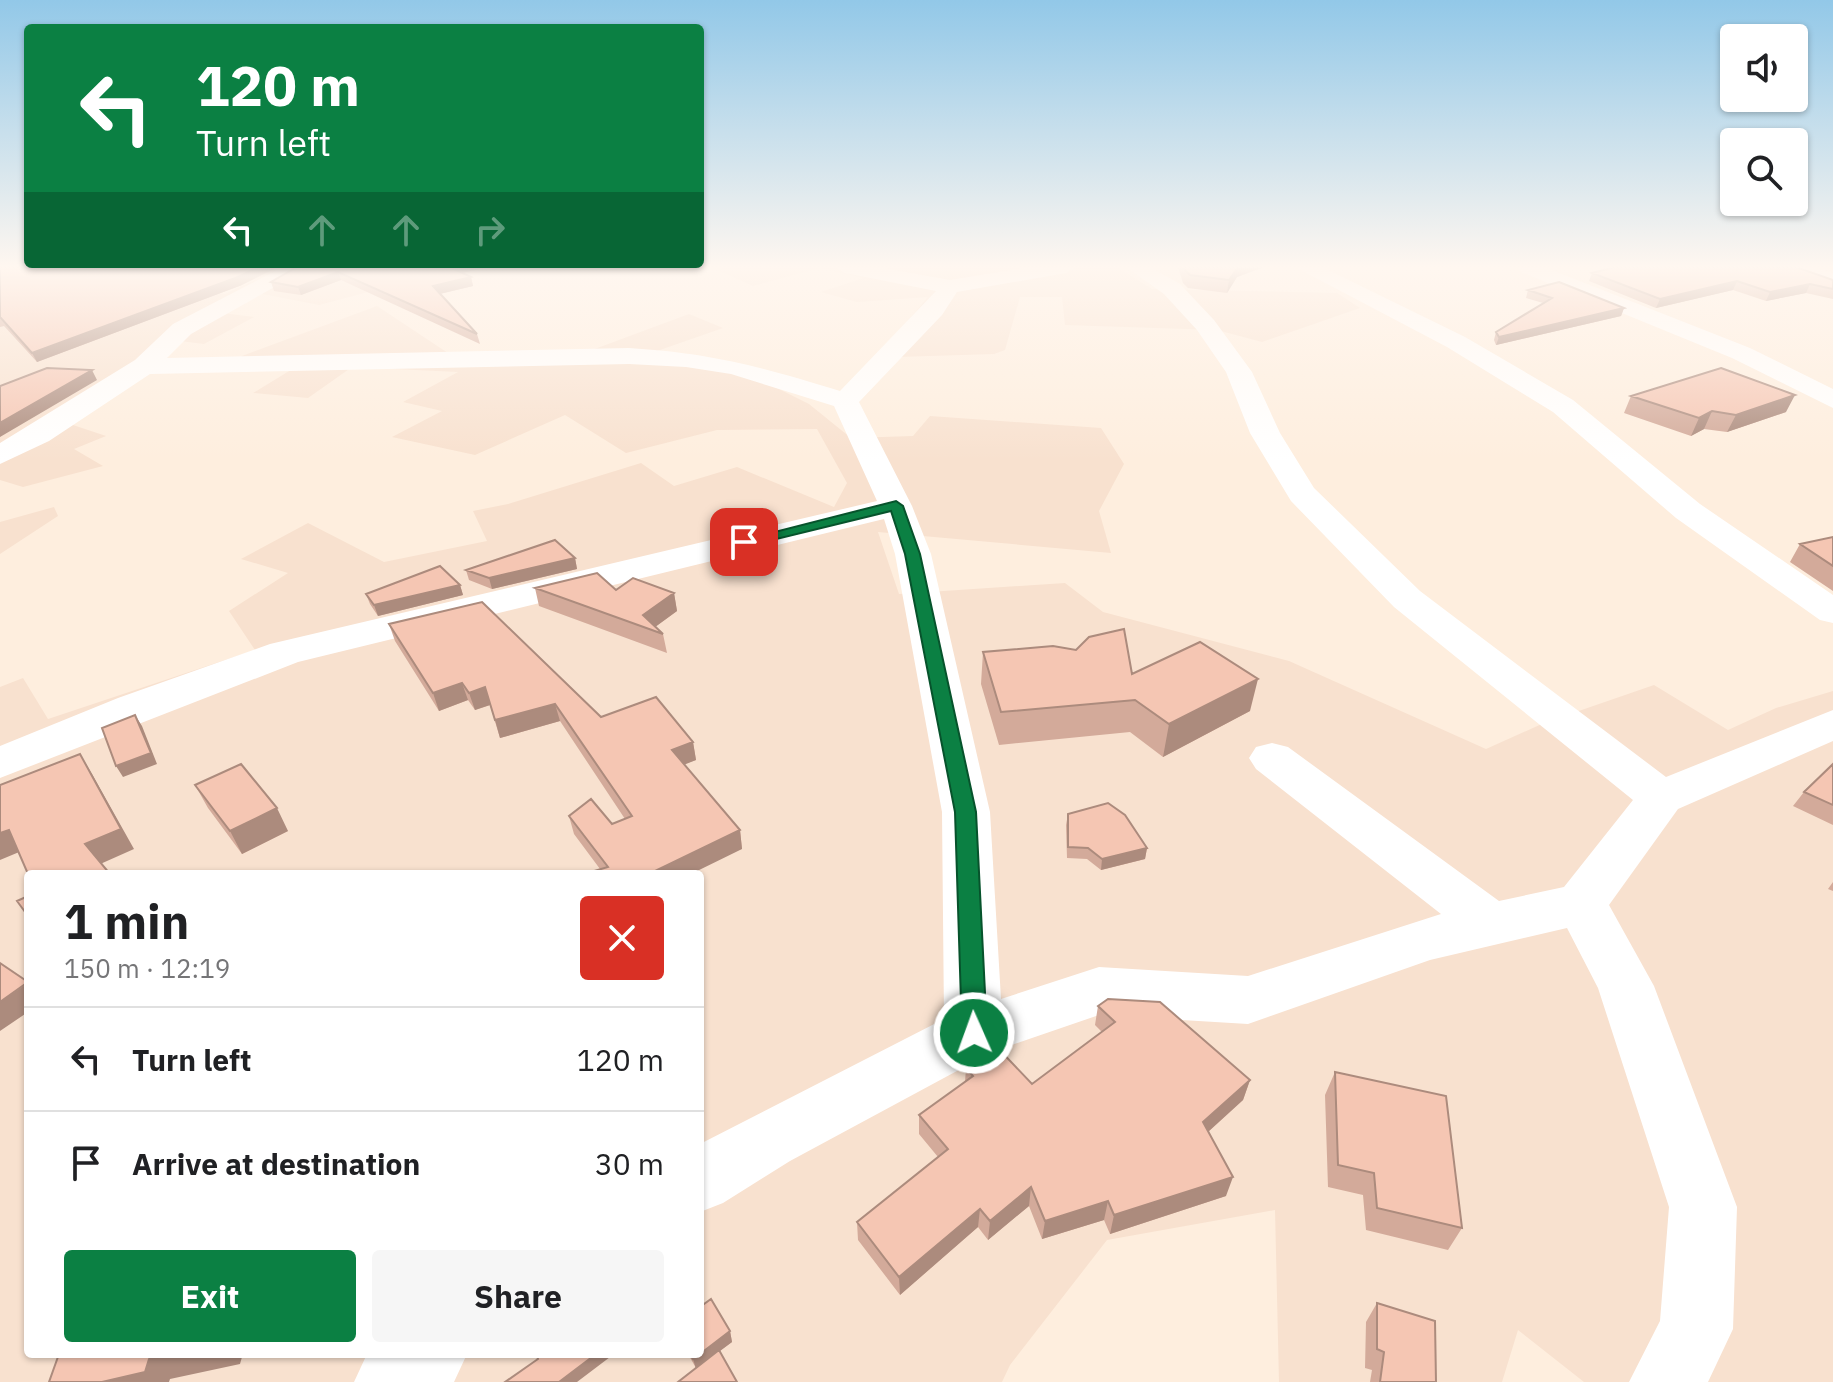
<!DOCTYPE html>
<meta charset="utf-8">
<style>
body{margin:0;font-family:"IBM Plex Sans",sans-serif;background:#f6f6f6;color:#202124;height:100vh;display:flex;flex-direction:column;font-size:30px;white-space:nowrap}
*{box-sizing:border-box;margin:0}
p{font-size:26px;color:#757577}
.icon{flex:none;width:44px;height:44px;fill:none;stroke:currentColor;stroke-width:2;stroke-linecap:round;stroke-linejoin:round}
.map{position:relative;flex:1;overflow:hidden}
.drawer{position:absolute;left:24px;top:870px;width:680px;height:488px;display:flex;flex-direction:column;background:#fff;border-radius:8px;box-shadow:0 2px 6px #0004}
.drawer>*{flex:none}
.hud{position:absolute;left:24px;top:24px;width:680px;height:244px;border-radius:8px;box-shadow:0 2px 6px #0004;background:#0b8043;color:#fff;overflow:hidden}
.fabs{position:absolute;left:1720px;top:24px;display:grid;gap:16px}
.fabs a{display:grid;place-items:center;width:88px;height:88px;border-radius:8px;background:#fff;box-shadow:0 2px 6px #0004;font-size:40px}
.pin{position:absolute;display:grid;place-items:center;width:68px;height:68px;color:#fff;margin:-34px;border-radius:16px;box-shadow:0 4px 12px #0006}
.me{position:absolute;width:88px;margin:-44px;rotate:358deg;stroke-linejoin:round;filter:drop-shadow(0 0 6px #0008)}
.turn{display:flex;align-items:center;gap:28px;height:168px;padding:0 40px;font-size:36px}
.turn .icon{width:104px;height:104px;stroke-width:2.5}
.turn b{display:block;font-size:56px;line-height:68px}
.lanes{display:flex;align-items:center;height:76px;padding:0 40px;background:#0003;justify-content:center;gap:40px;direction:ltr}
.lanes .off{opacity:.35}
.round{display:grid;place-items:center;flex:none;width:84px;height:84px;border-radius:8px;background:#f6f6f6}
.head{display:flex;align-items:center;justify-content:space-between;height:136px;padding:0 40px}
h1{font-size:48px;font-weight:700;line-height:60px}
.button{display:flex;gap:16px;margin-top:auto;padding:16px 40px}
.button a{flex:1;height:92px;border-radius:8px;background:#0b8043;color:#fff;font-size:32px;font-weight:700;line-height:92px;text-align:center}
.button a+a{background:#f6f6f6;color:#202124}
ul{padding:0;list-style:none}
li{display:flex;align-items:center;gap:24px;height:104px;padding:0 40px;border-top:2px solid #e0e0e0}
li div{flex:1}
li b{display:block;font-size:30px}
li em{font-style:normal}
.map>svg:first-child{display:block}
.residential{fill:#f8e1cf;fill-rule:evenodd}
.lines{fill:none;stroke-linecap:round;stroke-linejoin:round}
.minor{fill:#fff;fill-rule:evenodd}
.wall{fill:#d3aa9a}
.shaded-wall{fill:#ac8b7d}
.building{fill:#f5c6b3;stroke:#ac8b7d;stroke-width:2}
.route{fill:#0b8043;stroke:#07532c;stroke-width:2}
</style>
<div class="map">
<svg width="1833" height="1382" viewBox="0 0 1833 1382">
<rect width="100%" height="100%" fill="#feeede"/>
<path class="residential" d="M0,267L225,294L255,280L186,268L382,267L368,292L319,305L248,291L207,311L254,317L204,344L180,341L70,424L106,436L74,449L103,466L23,487L0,480Z
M727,267H1117L1152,289L1337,293L1360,308L1262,342L1217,330L1065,325L1062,297H1020L1005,350L994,354L897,357L879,355L928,297L857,302L821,292L863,278L820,268L753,286L717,270Z
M377,306L460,361L565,360L689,314L723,328L637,358L751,375L809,404L851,438L913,436L930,416L1101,428L1124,464L1099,511L1111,553L878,532L899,594L1065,583L1103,612L1289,661L1486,749L1544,723L1654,685L1728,730L1776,708L1833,691V1382H1584L1518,1330L1502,1382H1279L1275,1210L1107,1240L1010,1365L1002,1382H0V687L23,678L48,719L255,650L229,611L288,573L241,559L308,523L384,562L487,541L473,511L508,504L641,463L674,486L737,467L834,507L847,483L817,429L717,430L626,453L565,415L475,455L392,437L442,411L403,402L458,372L352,367L308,398L253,393L294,368L229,370L242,356ZM28,874H700V1354H28Z
M54,507L58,516L0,554V522Z"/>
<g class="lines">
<path class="minor" d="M283,267H310L191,334L167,358L629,348C710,353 763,367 840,391L936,291L845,273L835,267H877L950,280L1030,267H1076L1066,273L957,292L942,315L859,402L912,506L931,554L990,812L1001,999L1099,967L1248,976L1441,914L1256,769L1249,758L1256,747L1272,743L1288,747L1499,901L1564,887L1633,800L1394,607L1291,501L1250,433L1226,372L1197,330L1164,294L1126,267H1150L1180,284L1214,320L1252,372L1280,433L1314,488L1420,591L1666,777L1833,710V741L1678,809L1609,905L1654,986L1737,1207L1733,1329L1708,1382H1629L1660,1321L1669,1207L1598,988L1567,928L1430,960L1248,1024L1099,1015L994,1051L790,1161L723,1203L700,1212V1144L944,1019L942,812L895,554L884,519L298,662L0,778V746L118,698L270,644L877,501L834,406L731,374L686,367L629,364L150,374L49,441L0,464V443L135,360L173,324Z
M1295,267H1322L1465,337L1573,400L1700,504L1833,595V623L1820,620L1676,518L1553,412L1447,347Z
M1515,267H1544L1750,348L1833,389V408L1732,358L1519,271Z
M1784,267H1815L1833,273V287L1788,271Z
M367,1354H467L454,1382H354Z"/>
</g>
<path class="wall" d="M0,267L242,285L37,362L4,326L0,327Z
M297,267H489L462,273L471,277L473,286L440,294L477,334L480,344L341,280L301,295L274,291L271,282Z
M1178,267H1264L1237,277L1227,293L1188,288L1183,283Z
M1592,273L1833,280V299L1806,293L1766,301L1733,290L1656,308L1589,281Z
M1528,290L1624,308L1621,316L1496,345L1494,340L1496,332L1543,303L1526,298Z
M1631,396L1786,412L1727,432L1704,429L1691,436L1624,413Z
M1833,537V591L1790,562L1800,544Z
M575,558L577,569L492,589L469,580L466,570Z
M460,585L463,595L378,616L370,604L366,594Z
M535,588L674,593L677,611L655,627L663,634L667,653L539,606Z
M389,624L601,717L693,742L696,760L684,764L740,830L742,849L600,869L574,834L569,816L612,824L625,819L560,721L500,738L490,705L475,710L468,700L439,711L395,641Z
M983,652L1132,674L1250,711L1163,757L1130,732L999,745L981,684Z
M1833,764V825L1793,806L1804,792Z
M195,785L288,831L242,854L208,808Z
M1068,814L1147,848L1145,859L1101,870L1087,859L1067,858L1066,825Z
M1833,882V891L1828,889Z
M1098,1006L1250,1080L1243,1100L1208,1132L1226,1196L1110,1234L1104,1220L1042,1239L1029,1206L988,1240L978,1227L900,1295L858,1240L857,1222L938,1157L919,1134V1115L965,1082L966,1068L1032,1084L1102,1032L1095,1025Z
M1335,1072L1462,1228L1448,1250L1366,1230L1363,1195L1328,1187L1325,1095Z
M1377,1303L1436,1382H1370L1372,1370L1365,1368L1366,1322Z
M730,1331L732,1342L696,1368L688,1354H700Z"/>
<path class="shaded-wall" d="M258,267H278L242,285L37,362L32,353Z
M450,267H489L452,275Z
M1238,267H1264L1237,277L1227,293L1229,280Z
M338,272L341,280L301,295L298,287Z
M471,277L473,286L435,295L433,286Z
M1737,281L1733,290L1656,308L1660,299Z
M1810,284L1806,293L1766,301L1770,292Z
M1624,308L1621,316L1496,345L1499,337Z
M92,370L97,380L0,437V423Z
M1795,395L1786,412L1727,432L1736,415Z
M1712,411L1704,429L1691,436L1699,418Z
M575,558L577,569L492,589L489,578Z
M460,585L463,595L378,616L374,605Z
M674,593L677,611L651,630L643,615Z
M1258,679L1250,711L1163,757L1169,724Z
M462,683L468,700L439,711L433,693Z
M485,687L490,705L475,710L469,693Z
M555,704L560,721L500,738L495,720Z
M135,715L142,726L157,764L123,777L116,766Z
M693,742L696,760L676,768L672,750Z
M80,754L92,774L134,849L98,865L85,844Z
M277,808L288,831L242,854L230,831Z
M9,830L24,850L0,860V833Z
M740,830L742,849L691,874H653V872Z
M1147,848L1145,859L1101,870L1102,859Z
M28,983V1012L0,1031V1002Z
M1250,1080L1243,1100L1198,1141L1203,1122Z
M1233,1177L1226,1196L1110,1234L1114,1215Z
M1031,1187L1029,1206L988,1240L990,1221Z
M1108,1201L1104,1220L1042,1239L1045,1221Z
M980,1209L978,1227L900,1295L899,1277Z
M730,1331L732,1342L696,1369L693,1359Z
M174,1354H255L242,1357L240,1364L170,1379L169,1382H102L149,1359Z
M596,1354H614L577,1382H559Z"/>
<path class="building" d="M0,267H258L238,277L32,353L0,317Z
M297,267H450L471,277L433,286L477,334L338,272L298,287L271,282Z
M1184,267H1238L1229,280L1190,275L1185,270Z
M1615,267H1796L1833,280V289L1810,284L1770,292L1737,281L1660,299L1592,273Z
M1559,282L1624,308L1499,337L1496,332L1552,298L1528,290Z
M47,368L92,370L0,423V386Z
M1721,368L1795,395L1736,415L1712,411L1699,418L1631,396Z
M1833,537V566L1800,544Z
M555,540L575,558L489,578L466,570Z
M440,566L460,585L374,605L366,594Z
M597,573L616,590L633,578L674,593L643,615L663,634L535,588Z
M482,602L601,717L656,697L693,742L672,750L740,830L653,872L654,874H584L608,867L569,816L591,799L612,824L632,816L555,704L495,720L485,687L469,693L462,683L433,693L389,624Z
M1124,629L1132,674L1200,642L1258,679L1169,724L1135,700L1001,712L983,652L1053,646L1076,650L1089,637Z
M135,715L151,753L116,766L102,728Z
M80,754L121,829L85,844L110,874H28L9,830L0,833V785Z
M241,764L277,808L230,831L195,785Z
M1833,764V805L1804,792Z
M1108,803L1125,815L1147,848L1102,859L1088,848L1068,847V814Z
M28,896V916L17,901Z
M0,963L28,982L0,1002Z
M1108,999L1160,1002L1250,1080L1203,1122L1233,1177L1114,1215L1108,1201L1045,1221L1031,1187L990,1221L980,1209L899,1277L857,1222L948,1149L919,1115L973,1076L966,1068L996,1046L1032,1084L1115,1022L1098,1006Z
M1335,1072L1446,1096L1462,1228L1377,1208L1374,1173L1338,1165Z
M711,1299L730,1331L700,1354V1307Z
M1377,1303L1435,1321L1436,1382H1380L1384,1352L1377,1349Z
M719,1350L737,1382H678Z
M59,1354H174L149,1359L145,1372L102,1382H49Z
M536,1354H596L559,1382H505L538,1359Z
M690,1354H700L693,1359Z"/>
<linearGradient id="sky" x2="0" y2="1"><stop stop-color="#92c8e8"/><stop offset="0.58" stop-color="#fff7f0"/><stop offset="1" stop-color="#fff7f0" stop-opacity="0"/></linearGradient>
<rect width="1833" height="460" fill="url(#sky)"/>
<path class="route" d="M896,501L903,506L920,554L976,812L987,1033L983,1041L974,1044L965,1041L962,1033L955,812L905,554L891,511L744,547L736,542Z"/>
</svg>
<div class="fabs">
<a><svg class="icon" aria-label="sound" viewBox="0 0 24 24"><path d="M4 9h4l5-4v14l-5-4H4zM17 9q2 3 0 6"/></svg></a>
<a><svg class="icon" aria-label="search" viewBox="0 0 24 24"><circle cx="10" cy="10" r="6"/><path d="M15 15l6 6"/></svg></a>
</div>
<div class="pin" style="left:744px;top:542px;background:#d93025"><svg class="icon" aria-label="arrive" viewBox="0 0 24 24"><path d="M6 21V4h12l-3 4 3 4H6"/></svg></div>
<svg class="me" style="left:974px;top:1033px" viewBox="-20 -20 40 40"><circle r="17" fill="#0b8043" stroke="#fff" stroke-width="3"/><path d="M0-11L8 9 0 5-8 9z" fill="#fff"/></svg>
<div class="hud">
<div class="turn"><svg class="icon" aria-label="left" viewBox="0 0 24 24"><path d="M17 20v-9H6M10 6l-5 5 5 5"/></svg><div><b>120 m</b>Turn left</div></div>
<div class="lanes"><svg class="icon" aria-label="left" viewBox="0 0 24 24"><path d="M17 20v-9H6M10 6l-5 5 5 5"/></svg><svg class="icon off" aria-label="ahead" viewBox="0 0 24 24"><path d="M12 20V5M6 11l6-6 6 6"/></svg><svg class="icon off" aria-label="ahead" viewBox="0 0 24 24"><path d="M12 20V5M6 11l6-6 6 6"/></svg><svg class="icon off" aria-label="right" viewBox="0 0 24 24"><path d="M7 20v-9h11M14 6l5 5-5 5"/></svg></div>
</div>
<section class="drawer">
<div class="head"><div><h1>1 min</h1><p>150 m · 12:19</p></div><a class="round" style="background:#d93025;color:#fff"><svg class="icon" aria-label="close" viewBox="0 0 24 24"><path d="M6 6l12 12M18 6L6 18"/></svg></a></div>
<ul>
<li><svg class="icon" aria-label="left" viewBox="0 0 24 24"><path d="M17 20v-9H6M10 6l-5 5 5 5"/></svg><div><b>Turn left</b></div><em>120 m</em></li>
<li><svg class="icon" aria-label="arrive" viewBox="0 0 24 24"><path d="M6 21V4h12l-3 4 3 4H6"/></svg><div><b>Arrive at destination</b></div><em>30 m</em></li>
</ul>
<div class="button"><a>Exit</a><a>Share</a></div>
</section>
</div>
